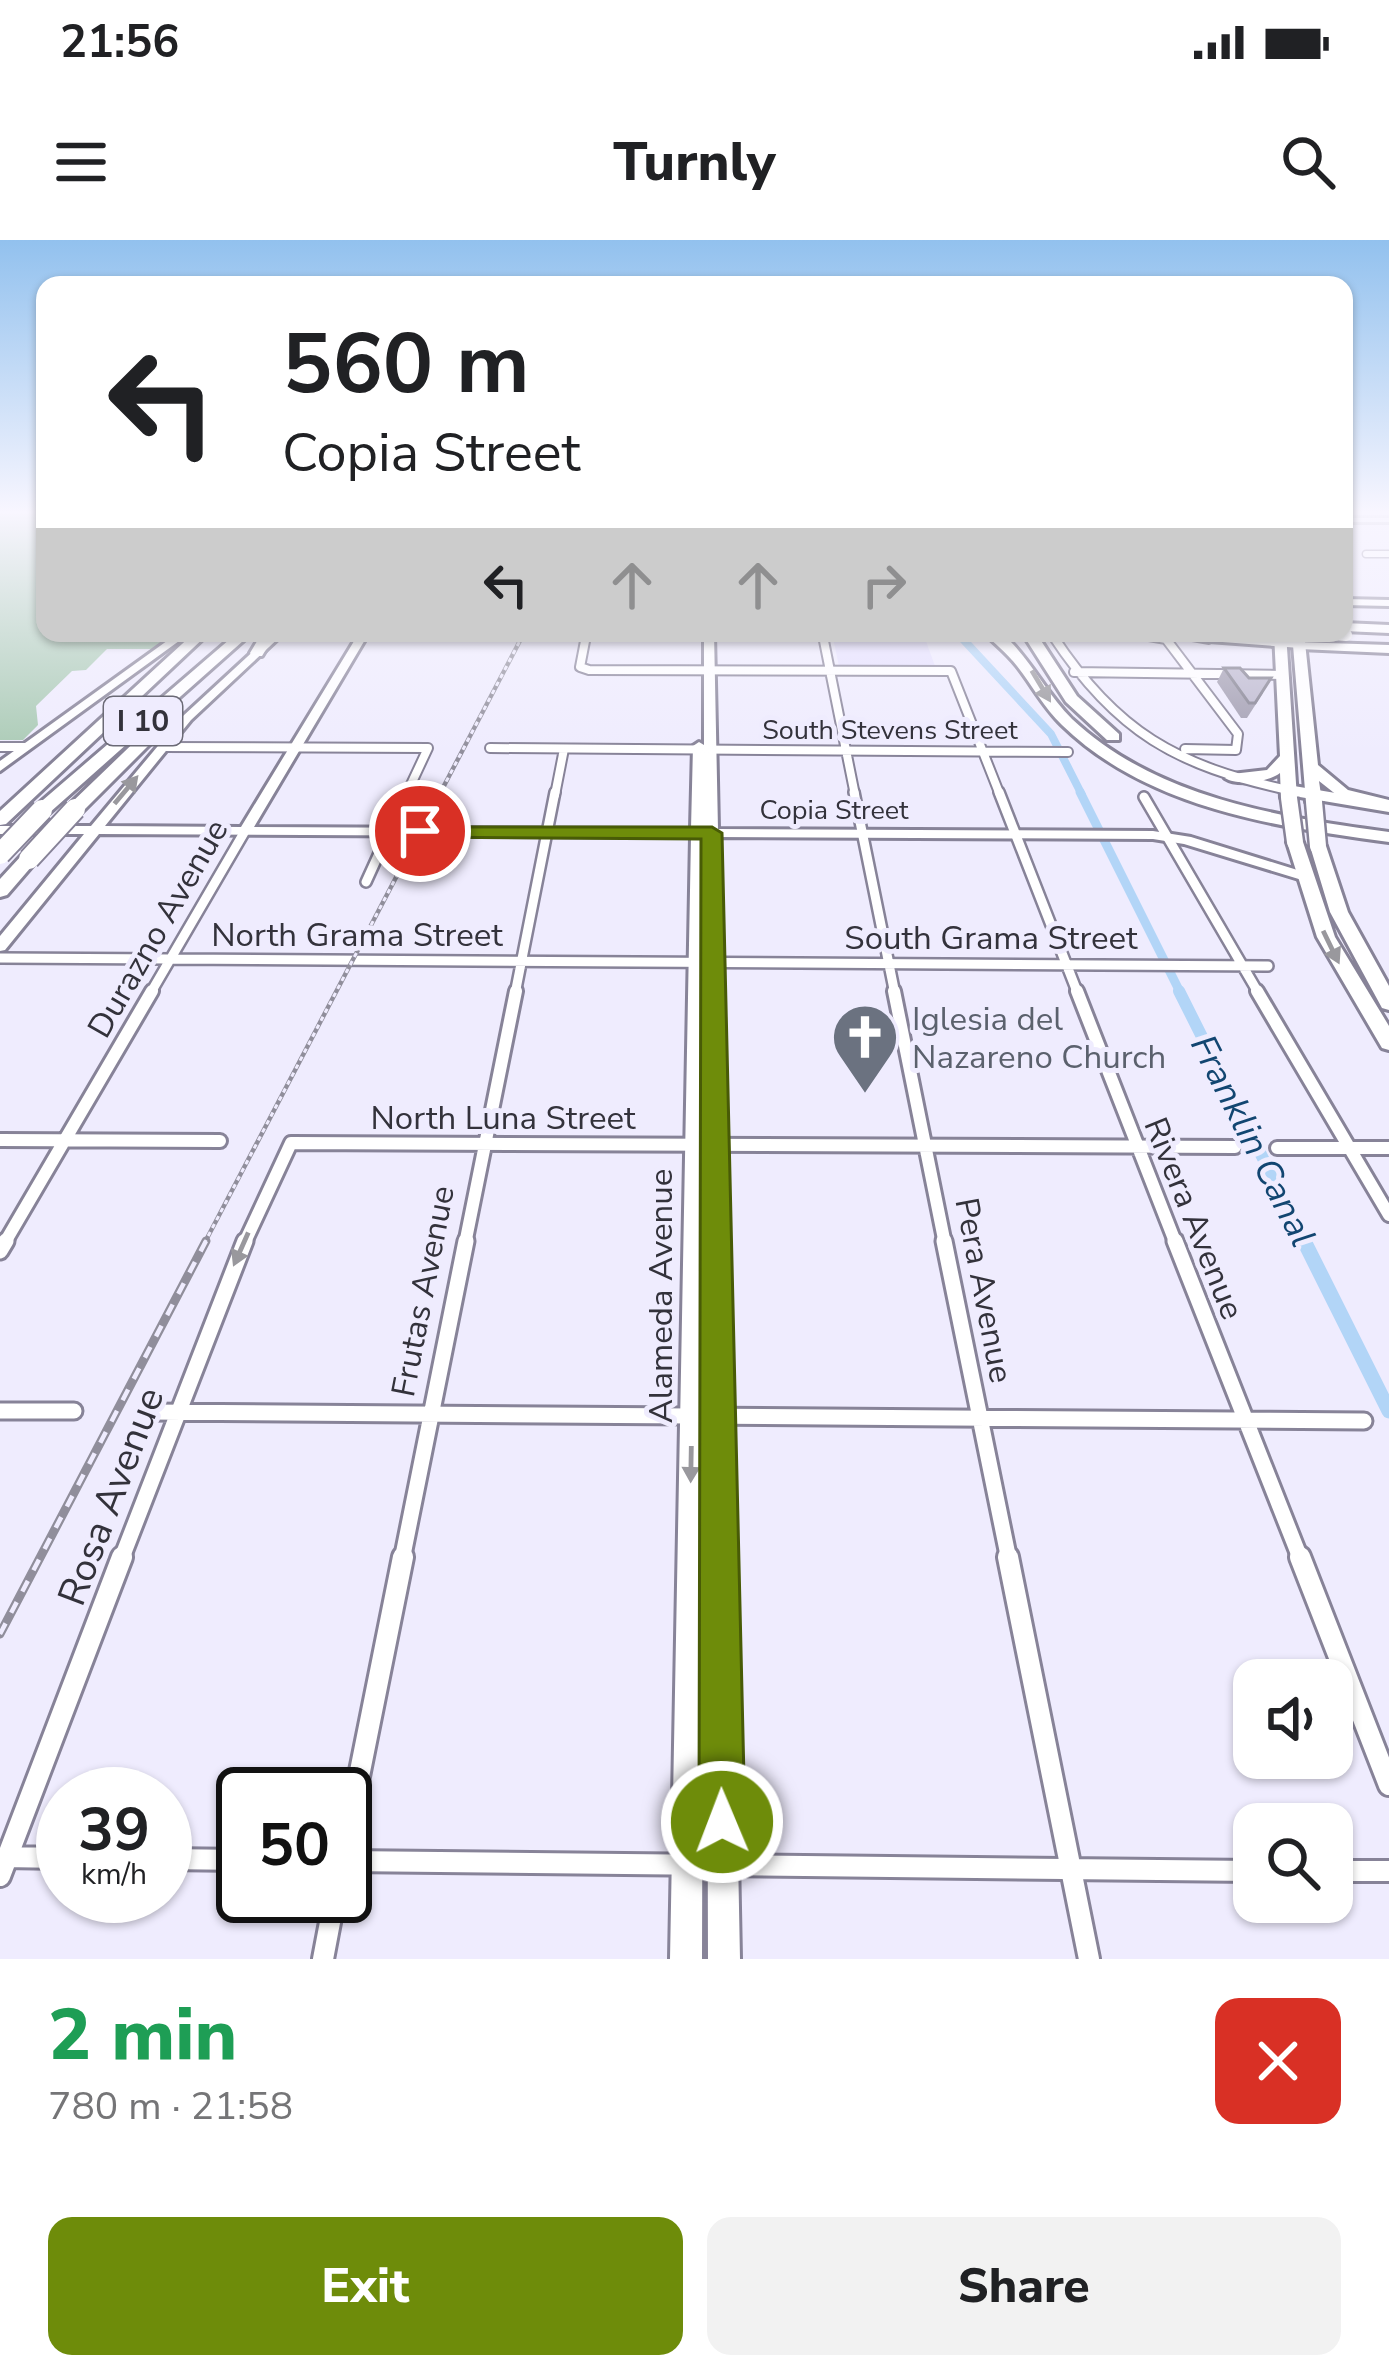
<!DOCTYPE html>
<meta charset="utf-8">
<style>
body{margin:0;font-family:"Nunito Sans",sans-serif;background:#f2f2f2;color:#202124;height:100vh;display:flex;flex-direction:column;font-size:45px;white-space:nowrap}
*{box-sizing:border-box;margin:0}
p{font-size:39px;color:#757577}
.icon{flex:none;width:66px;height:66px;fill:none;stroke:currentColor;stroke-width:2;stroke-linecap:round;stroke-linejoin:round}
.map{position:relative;height:1719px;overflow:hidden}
.drawer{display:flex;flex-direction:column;background:#fff;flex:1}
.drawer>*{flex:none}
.banner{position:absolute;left:36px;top:36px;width:1317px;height:366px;border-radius:24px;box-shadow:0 3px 9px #0004;background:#fff;color:#202124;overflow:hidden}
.controls{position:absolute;left:1233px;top:1419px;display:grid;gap:24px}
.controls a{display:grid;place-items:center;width:120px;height:120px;border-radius:24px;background:#fff;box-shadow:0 3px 9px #0004;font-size:60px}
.speed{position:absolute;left:36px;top:1527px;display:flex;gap:24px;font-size:60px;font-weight:700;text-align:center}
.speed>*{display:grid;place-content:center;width:156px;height:156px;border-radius:50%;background:#fff;box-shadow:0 3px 9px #0004;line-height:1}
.speed small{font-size:30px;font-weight:400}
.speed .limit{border:6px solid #111;border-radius:18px;background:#fff;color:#111}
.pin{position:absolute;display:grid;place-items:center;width:102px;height:102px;color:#fff;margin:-51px;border:6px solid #fff;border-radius:50%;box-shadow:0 3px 12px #0007}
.me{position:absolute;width:132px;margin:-66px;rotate:359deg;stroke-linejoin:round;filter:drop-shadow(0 0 9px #0008)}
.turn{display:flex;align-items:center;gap:42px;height:252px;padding:0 48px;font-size:54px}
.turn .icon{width:156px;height:156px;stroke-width:2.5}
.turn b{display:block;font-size:84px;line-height:102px}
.lanes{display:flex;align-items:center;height:114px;padding:0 48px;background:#0003;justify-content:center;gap:60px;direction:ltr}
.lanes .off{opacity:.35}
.round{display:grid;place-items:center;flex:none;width:126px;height:126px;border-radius:24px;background:#f2f2f2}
.head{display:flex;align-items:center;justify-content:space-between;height:204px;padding:0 48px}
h1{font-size:72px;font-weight:800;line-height:90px;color:#1e9e55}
.button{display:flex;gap:24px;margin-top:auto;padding:24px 48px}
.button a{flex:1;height:138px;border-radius:24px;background:#6e8c0a;color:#fff;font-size:48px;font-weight:800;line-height:138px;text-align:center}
.button a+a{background:#f2f2f2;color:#202124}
.status{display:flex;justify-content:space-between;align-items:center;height:84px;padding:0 60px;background:#fff;direction:ltr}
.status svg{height:33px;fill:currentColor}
header{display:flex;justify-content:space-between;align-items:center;height:156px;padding:0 48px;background:#fff;font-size:54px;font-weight:800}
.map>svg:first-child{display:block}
.built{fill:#e5e0fe}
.green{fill:#abcbb6}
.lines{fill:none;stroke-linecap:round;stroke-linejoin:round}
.canal-far4{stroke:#b2d5f7;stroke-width:6}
.canal-far3{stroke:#b2d5f7;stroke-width:8}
.canal-far2{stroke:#b2d5f7;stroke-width:9}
.canal-far1{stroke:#b2d5f7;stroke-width:12}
.canal{stroke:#b2d5f7;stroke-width:15}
.street-far5-casing{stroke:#878398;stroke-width:9}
.street-far4-casing{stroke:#878398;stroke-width:12}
.street-far3-casing{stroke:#878398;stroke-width:14}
.street-far2-casing{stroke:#878398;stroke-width:18}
.street-far1-casing{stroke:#878398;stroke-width:21}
.street-casing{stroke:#878398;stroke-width:26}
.secondary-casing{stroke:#878398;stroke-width:6}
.primary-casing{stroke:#878398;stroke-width:6}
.highway-casing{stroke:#878398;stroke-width:6}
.street-far5{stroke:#fff;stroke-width:6}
.street-far4{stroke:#fff;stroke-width:8}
.street-far3{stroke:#fff;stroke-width:9}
.street-far2{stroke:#fff;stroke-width:12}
.street-far1{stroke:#fff;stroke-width:15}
.street{stroke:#fff;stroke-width:20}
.secondary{fill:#fff;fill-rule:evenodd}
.primary{fill:#fff;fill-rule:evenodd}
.highway{fill:#fff;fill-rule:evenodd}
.rail-far1-casing{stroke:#908e9b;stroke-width:4.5}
.rail-casing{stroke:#908e9b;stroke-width:9}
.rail-far1{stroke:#efecfe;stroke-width:3;stroke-dasharray:4.5;stroke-linecap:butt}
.rail{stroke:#efecfe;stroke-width:4.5;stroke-dasharray:12;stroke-linecap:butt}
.primary-bridge-casing{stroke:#878398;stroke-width:21;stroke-linecap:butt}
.highway-bridge-far1-casing{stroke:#878398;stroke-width:15;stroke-linecap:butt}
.highway-bridge-casing{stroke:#878398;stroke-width:24;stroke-linecap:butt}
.primary-bridge{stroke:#fff;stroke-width:16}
.highway-bridge-far1{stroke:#fff;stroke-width:12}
.highway-bridge{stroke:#fff;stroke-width:20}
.wall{fill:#a39fb2}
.building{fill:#bdb9cf;stroke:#848291;stroke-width:3}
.oneway{fill:#99989d}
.route{fill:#6e8c0a;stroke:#485b06;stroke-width:3}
.labels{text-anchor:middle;stroke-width:10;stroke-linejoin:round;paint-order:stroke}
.far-street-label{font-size:27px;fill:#33323b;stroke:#efecfe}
.shield{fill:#efecfe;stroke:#6b6a76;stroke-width:3}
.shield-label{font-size:30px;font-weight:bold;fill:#33323b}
.street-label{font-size:33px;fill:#33323b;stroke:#efecfe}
.worship-label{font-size:33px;fill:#5b616d;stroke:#efecfe;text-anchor:start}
.water-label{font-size:36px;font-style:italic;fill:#124671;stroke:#efecfe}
.near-street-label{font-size:39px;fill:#33323b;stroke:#efecfe}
</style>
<div class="status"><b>21:56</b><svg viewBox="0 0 49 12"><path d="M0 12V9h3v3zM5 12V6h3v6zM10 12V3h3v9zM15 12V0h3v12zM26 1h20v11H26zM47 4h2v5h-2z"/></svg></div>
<header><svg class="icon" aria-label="menu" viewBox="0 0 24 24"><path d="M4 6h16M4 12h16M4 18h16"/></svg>Turnly<svg class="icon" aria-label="search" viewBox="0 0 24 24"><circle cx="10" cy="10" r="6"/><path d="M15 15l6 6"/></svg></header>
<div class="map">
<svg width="1389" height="1719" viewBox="0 0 1389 1719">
<rect width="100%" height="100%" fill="#efecfe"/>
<path class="built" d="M832,393H923L935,426H839Z"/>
<path class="green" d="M0,273H45V393H178L159,409H107L86,430L72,431L36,466L38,485L23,500H0Z"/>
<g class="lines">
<path class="canal-far4" d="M957,393L962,399"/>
<path class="canal-far3" d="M960,396L1051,494L1082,555"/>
<path class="canal-far2" d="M1080,552L1181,754"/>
<path class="canal-far1" d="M1179,751L1306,1004"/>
<path class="canal" d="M1304,1001L1389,1171"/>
<g class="street-far5-casing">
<path id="street-far5" d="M1366,314H1389
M822,393L823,399
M1051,393L1055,399
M1135,393L1165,399
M585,399L586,393"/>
</g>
<g class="street-far4-casing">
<path id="street-far4" d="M586,396L580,427L589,430L951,431L1000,555
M823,396L855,555
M1053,396C1116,492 1177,526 1288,550
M1149,396L1166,399L1238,494L1236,510L1185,509
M1074,432L1283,435
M0,507H25
M162,507L428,508L406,555
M490,508L1068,512
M555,555L564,509"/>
</g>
<g class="street-far3-casing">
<path id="street-far3" d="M854,552L895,754
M999,552L1078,754
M1144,557L1259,754
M366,642L407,552
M0,718L1268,726
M150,754L245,591
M515,754L555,552"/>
</g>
<g class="street-far2-casing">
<path id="street-far2" d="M894,751L945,1004
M1077,751L1176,1004
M1257,751L1389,975
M0,900L220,901
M1277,908H1389
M4,1004L152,751
M244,1004L291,903L1235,907
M465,1004L516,751"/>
</g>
<g class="street-far1-casing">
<path id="street-far1" d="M944,1001L1009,1320
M1175,1001L1301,1320
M0,1011L6,1001
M0,1171H74
M147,1172L1364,1181
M121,1320L245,1001
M402,1320L466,1001"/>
</g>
<g class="street-casing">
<path id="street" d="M1008,1317L1089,1719
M1300,1317L1389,1545
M345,1606L403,1317
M4,1617L63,1618
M165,1619L243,1620
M345,1621L1254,1631
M1332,1631H1389
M0,1636L122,1317
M323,1719L335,1656"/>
</g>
<g class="secondary-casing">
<path id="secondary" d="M1344,278H1389V282H1344Z
M1344,359L1389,360V366L1344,365Z
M178,393H190L0,531V521Z
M273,393H284L191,480L105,586L241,587L359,393H369L254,587L691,589L693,506L699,502L704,505V393H714L718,589L1153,591L1191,597L1307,633L1309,636L1302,640L1184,604L1153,599L718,597L740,1719H708L705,645L702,1719H670L691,597L99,594L5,710L0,711V696L84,594H0V586H91L183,476Z
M1205,396L1300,402L1305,405L1300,408L1209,401L1204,398Z"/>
</g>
<g class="primary-casing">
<path id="primary" d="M1274,393H1286L1297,558L1289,563L1281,558L1280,533C1269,542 1237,546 1225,538L1232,534L1267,530L1280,516Z
M1292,393H1304L1318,525L1348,550L1389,560V570L1338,556L1319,541L1322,562L1314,567L1306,562Z
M1295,597L1303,602L1335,697L1389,786V810L1382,808L1317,697L1287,602Z
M1318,601L1326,606L1348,672L1389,746V770L1382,768L1330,672L1310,606Z"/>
</g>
<g class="highway-casing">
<path id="highway" d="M1344,383L1389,385V393L1344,391Z
M194,393H209L6,584L0,585V571Z
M237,393H252L48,574H36V566Z
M262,393H276L262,416H252L250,413Z
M984,393H1000L1009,400C1033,424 1048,455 1072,479C1156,558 1279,577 1389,592V602C1276,587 1147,568 1062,485C1044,468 1032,445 1017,426C1007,413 995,404 984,393Z
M1022,393H1036L1077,456L1119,494V500H1107L1066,462Z
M1158,393H1201L1216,398L1209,402Z
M1295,402L1389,405V413L1300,409L1295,408Z
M149,488L163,491L81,573H69V565Z
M1288,545L1389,562V572L1282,554V546Z
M29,613L38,619L7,655L0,657V639L22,615Z"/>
</g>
<use href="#street-far5" class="street-far5"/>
<use href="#street-far4" class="street-far4"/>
<use href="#street-far3" class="street-far3"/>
<use href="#street-far2" class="street-far2"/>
<use href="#street-far1" class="street-far1"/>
<use href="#street" class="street"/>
<use href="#secondary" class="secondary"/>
<use href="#primary" class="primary"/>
<use href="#highway" class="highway"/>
<g class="rail-far1-casing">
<path id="rail-far1" d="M204,1004L524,393"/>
</g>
<g class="rail-casing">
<path id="rail" d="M0,1394L206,1001"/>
</g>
<use href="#rail-far1" class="rail-far1"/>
<use href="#rail" class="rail"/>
<g class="primary-bridge-casing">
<path id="primary-bridge" d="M1289,558L1295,602
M1314,562L1318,606"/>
</g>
<g class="highway-bridge-far1-casing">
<path id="highway-bridge-far1" d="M1318,393L1346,395"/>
</g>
<g class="highway-bridge-casing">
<path id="highway-bridge" d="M0,614L42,570
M29,619L75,569"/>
</g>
<use href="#primary-bridge" class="primary-bridge"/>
<use href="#highway-bridge-far1" class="highway-bridge-far1"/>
<use href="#highway-bridge" class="highway-bridge"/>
</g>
<path class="wall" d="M1224,428L1263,453L1247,478H1241L1217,442Z"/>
<path class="building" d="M1224,428H1240L1249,438H1271L1255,463H1249Z"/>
<defs><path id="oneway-solid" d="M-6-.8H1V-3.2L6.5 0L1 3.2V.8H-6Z" transform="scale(3)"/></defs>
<g class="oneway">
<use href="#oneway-solid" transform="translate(1041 446) rotate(59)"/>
<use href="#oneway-solid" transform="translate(126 550) rotate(-50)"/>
<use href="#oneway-solid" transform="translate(1331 707) rotate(64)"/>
<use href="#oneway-solid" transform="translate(241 1009) rotate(114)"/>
<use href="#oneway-solid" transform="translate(691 1224) rotate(91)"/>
</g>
<linearGradient id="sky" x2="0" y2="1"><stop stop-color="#92c1ee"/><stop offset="0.53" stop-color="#f8f6ff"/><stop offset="1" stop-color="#f8f6ff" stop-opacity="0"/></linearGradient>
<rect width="1389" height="514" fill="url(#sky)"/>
<path class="route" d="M413,587H712L722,593L745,1582L739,1598L722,1605L706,1598L699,1582L701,599L420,597L413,596Z"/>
<defs>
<g id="church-pin" transform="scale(3.45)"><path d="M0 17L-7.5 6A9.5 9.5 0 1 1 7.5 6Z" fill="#6b7280" stroke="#efecfe"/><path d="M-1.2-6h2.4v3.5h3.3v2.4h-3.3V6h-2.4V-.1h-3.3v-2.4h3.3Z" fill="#fff"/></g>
</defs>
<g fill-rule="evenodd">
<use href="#church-pin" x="865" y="797"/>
</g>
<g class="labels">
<g class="far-street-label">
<text x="890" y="499">South Stevens Street</text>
<text x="834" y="579">Copia Street</text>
</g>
<rect class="shield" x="104" y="457" width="78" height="48" rx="9"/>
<g class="shield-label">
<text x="143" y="491">I 10</text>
</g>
<g class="street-label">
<text transform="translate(157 688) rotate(-60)" y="12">Durazno Avenue</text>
<text x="357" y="706">North Grama Street</text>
<text x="991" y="709">South Grama Street</text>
<text x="503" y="889">North Luna Street</text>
<text transform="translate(1195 978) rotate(68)" y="12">Rivera Avenue</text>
<text transform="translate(985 1050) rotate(79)" y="12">Pera Avenue</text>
<text transform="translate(422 1051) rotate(-79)" y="12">Frutas Avenue</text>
<text transform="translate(660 1056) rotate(-90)" y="12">Alameda Avenue</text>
</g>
<g class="worship-label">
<text x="912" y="790">Iglesia del<tspan x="912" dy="38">Nazareno Church</tspan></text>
</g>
<g class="water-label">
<text transform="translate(1254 900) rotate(63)" y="13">Franklin Canal</text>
</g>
<g class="near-street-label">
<text transform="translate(110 1256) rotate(-69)" y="14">Rosa Avenue</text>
</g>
</g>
</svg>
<div class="controls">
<a><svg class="icon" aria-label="sound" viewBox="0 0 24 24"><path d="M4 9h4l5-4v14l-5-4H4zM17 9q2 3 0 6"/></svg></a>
<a><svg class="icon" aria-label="search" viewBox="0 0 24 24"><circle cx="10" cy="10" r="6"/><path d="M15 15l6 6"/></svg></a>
</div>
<div class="speed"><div>39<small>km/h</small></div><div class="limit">50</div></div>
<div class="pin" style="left:420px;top:591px;background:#d93025"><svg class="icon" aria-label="arrive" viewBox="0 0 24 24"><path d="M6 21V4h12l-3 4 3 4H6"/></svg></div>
<svg class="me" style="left:722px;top:1582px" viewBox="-20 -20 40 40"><circle r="17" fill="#6e8c0a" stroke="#fff" stroke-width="3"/><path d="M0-11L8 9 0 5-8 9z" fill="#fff"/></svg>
<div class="banner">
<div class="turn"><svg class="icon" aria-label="left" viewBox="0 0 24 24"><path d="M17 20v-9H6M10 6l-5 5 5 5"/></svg><div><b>560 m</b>Copia Street</div></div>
<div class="lanes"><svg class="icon" aria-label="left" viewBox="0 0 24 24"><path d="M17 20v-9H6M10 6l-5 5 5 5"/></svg><svg class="icon off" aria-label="ahead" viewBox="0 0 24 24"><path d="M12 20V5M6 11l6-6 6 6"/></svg><svg class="icon off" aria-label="ahead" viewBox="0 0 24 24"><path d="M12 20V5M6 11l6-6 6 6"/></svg><svg class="icon off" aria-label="right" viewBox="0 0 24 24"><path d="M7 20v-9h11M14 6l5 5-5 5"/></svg></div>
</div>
</div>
<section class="drawer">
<div class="head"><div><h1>2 min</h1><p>780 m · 21:58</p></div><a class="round" style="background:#d93025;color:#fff"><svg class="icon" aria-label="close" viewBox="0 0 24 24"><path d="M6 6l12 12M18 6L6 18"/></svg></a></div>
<div class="button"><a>Exit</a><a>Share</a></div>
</section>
